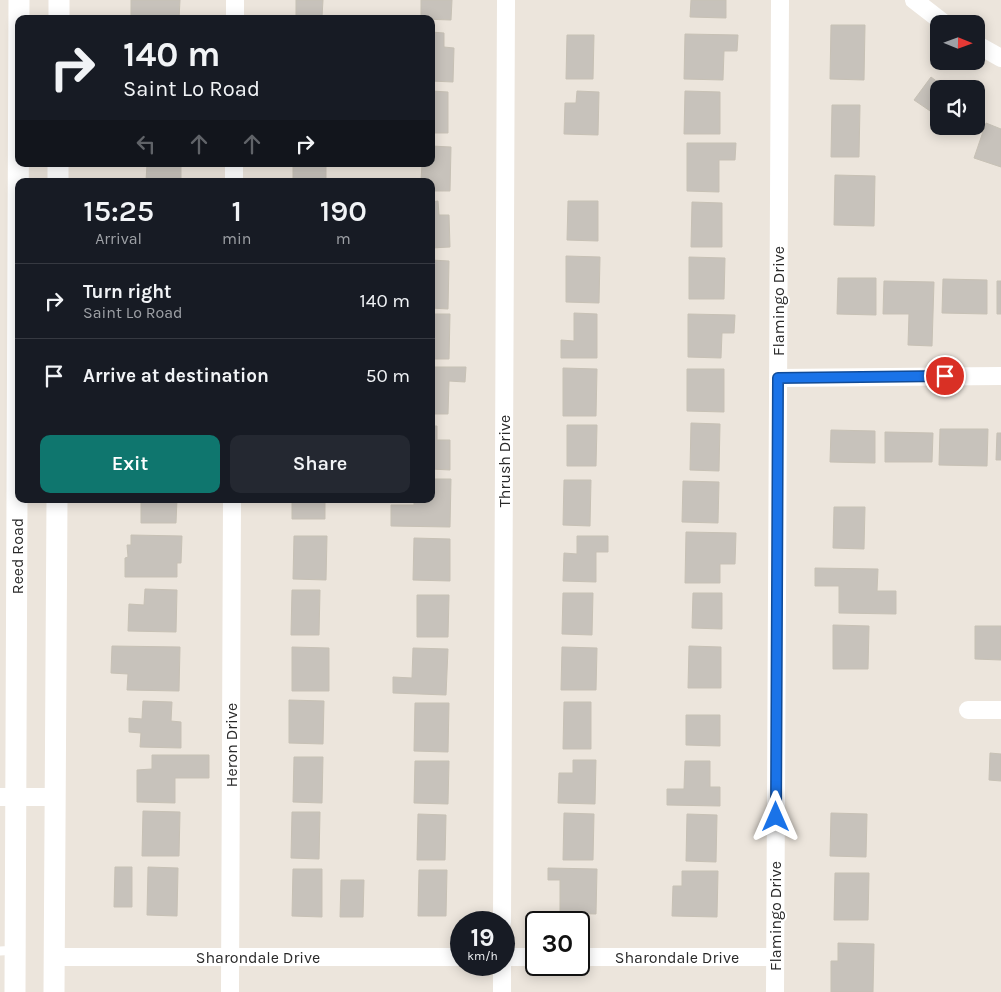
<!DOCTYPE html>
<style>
body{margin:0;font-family:Karla,sans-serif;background:#242831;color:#f1f3f6;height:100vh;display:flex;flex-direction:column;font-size:19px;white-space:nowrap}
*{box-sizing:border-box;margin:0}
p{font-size:16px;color:#9ea1a6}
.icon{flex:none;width:28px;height:28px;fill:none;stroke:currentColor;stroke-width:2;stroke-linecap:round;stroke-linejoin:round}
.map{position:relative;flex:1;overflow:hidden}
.drawer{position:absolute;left:15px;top:178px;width:420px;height:325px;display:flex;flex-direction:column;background:#171b24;border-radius:10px;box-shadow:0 2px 12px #0003}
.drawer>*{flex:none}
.guide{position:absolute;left:15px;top:15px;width:420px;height:152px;border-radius:10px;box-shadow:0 2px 12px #0003;background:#171b24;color:#f1f3f6;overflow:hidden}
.needle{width:32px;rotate:91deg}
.fabs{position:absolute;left:930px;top:15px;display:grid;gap:10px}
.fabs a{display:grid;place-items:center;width:55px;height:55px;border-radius:10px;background:#171b24;box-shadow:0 2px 12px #0003;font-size:25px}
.speed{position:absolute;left:450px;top:911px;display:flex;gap:10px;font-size:25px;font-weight:700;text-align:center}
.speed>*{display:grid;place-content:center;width:65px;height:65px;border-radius:50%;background:#171b24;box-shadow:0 2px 12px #0003;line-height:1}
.speed small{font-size:12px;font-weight:400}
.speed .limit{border:2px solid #111;border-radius:8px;background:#fff;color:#111}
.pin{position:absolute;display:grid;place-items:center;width:42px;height:42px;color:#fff;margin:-21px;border:2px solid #fff;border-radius:50%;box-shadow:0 1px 5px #0007}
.me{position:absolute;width:55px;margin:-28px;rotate:0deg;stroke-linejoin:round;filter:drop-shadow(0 0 4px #0008)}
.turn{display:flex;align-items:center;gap:18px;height:105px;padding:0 25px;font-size:22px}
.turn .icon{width:65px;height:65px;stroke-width:2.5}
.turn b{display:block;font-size:35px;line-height:42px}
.lanes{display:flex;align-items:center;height:48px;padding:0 25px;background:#0003;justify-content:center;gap:25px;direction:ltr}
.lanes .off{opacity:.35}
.eta{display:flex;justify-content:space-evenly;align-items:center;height:85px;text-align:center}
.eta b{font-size:30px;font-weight:600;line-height:35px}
.cta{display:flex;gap:10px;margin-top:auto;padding:10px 25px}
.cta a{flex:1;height:58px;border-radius:10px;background:#0f766e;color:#fff;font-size:20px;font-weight:600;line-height:58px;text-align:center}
.cta a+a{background:#242831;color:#f1f3f6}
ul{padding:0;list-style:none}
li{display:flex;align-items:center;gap:15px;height:75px;padding:0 25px;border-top:1px solid #363941}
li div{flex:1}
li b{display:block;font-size:19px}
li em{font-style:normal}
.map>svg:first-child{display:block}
.building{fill:#c7c2bb;stroke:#c7c1b5}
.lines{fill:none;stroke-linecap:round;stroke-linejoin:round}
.service{stroke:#fff;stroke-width:9}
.minor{stroke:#fff;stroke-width:18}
.tertiary{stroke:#fff;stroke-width:21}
.route-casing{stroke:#114b97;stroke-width:12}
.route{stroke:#1a73e8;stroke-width:9}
.labels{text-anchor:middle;stroke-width:4;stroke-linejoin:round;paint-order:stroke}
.street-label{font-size:16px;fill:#2a2a2a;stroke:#fff}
</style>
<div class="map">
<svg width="1001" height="992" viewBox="0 0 1001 992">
<rect width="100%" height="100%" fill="#ece5dc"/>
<path class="building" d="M131,0H180L179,19H131Z
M296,0H323L322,17H296Z
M421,0H452L451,20L421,19Z
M691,0H726V18L690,17Z
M831,25H865L864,80L830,79Z
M431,32L444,33V47L454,48L453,82L431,81Z
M685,34L738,35L737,51H724L723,80L684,79Z
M567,35H594L593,79H566Z
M931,77L947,89H939V117L914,100Z
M431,91L448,92V133H431Z
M577,91L599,92L598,135L564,134L565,103H576Z
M685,91L720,92V134H684Z
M832,105H860L859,157H831Z
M986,123L1001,129V167L974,158Z
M687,143H736L735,160H719V192L687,191Z
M431,146L451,147L450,191H431V181H421L422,164H431Z
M147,164H181V181H146Z
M293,164H326V181H293Z
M835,175L875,176L874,226L834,225Z
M438,201L439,215H449L450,247L431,248V202Z
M568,201H598V241L567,240Z
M692,202L722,203V247H691Z
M566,256L600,257L599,303L566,302Z
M689,257L725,258L724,299H689Z
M431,260L449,261L448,309L431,308Z
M838,278H876V315L837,314Z
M943,279L987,280V314L942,313Z
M884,281L934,282L932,346L908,345L909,314H883Z
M997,281H1001V314H997Z
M574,313L597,314V358H561V340L574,341Z
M431,314H450L449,359H431Z
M688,314L735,315L734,333H722L721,358L688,357Z
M431,367H466L465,382L449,381L448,414H431Z
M563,368L597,369L596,416H563Z
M687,369H724V412L687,411Z
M691,423L720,424L719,471L690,470Z
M567,425H597L596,466H567Z
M431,426H437V440H450V470L431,469Z
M940,429H988L987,466L939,465Z
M831,430L875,431V463L830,462Z
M885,432L933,433L932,462H885Z
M997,433H1001V460H996Z
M431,479H451L450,527L391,526V505H414V499H431Z
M564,480H591L590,526L563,525Z
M683,481L719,482L718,523L682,522Z
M141,499H177L176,523H141Z
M292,499H325V519H292Z
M834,507H865L864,549L833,548Z
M686,532L736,533L735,564H720V583H685Z
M131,535L182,536L181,563H177V577H125V558L128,557L127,545H131Z
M294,536H327L326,580L293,579Z
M577,536H608V552H596V582L563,581L564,553L577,554Z
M414,538L450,539V581L413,580Z
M815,568L878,569L877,591H896V614L839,613V586H815Z
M145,589L177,590L176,632L128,631L129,604L144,605Z
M292,590H320L319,635H291Z
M563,593H593L592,635L562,634Z
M693,593H722V629L692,628Z
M417,595H449L448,637H417Z
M833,625L869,626L868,669H833Z
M975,626H1001V660L975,659Z
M112,646L180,647L179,691L127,690L128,674L111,673Z
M689,646L721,647V688H688Z
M292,647L329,648V691H292Z
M562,647L597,648L596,690H561Z
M413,648L448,649L446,695L393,693V677L412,678Z
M289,700L324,701L323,744L289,743Z
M143,701L172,702L171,721L181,722V748L140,747L141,733L129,732V718L142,719Z
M564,702H591V749H563Z
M415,703H449L448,752L414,751Z
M686,715H720V746L686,745Z
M990,753L1001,754V781L989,780Z
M152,755H209V778H175V803L137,802V770L152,769Z
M294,757H323L322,803L293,802Z
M573,760H596L595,804L558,803L559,773H573Z
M415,761H449L448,804L414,803Z
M685,761H710V787H720V806L667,805V789H684Z
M143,811L180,812L179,856H142Z
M292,812H320L319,859L291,858Z
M564,813L594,814L593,860H563Z
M831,813L867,814L866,857L830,856Z
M418,814L446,815L445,860H417Z
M687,814L717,815L716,862L686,861Z
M115,867H132V907H114Z
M148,867L178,868L177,916L147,915Z
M548,868L597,869L596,914L560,913V880H548Z
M293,869H322V917L292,916Z
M419,870H447L446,916H418Z
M682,871H718L717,917L672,916L673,886H682Z
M835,873H869L868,920H834Z
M341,880H364L363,917H340Z
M838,943L874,944L873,992H831V961H838Z"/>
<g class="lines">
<path class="service" d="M0,951L16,950"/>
<path class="minor" d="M914,0L945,24
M235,19V0
M976,44L1001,58
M234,181V164
M778,378L1001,376
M968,710H1001
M0,797H56
M502,922L506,0
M54,957H461
M504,957H536
M579,957H775
M230,992L232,499
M502,992V965
M775,992L780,0"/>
<path class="tertiary" d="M59,19V0
M58,181V164
M15,992L19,0
M54,992L57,499"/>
</g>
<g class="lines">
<g class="route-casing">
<path id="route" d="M776,817L778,378L945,376"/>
</g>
<use href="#route" class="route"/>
</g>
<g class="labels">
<g class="street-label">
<text transform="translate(778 301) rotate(-90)" y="6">Flamingo Drive</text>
<text transform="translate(504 461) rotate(-90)" y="6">Thrush Drive</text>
<text transform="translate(17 556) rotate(-90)" y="6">Reed Road</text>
<text transform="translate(231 745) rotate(-90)" y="6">Heron Drive</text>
<text transform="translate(775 916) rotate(-90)" y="6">Flamingo Drive</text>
<text x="258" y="963">Sharondale Drive</text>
<text x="677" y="963">Sharondale Drive</text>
</g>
</g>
</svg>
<div class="fabs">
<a><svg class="needle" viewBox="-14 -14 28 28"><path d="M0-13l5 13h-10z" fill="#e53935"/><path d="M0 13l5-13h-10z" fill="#9ea1a6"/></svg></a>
<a><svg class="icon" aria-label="sound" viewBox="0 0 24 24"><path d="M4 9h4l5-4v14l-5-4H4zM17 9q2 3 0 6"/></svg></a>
</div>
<div class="speed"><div>19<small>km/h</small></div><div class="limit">30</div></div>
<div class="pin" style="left:945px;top:376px;background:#d93025"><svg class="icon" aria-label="arrive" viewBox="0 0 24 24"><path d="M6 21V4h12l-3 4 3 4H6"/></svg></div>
<svg class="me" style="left:776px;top:817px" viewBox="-20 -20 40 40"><path d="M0-17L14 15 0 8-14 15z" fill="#1a73e8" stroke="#fff" stroke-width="4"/></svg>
<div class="guide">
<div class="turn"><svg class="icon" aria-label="right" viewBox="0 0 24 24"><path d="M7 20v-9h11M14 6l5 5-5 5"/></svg><div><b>140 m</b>Saint Lo Road</div></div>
<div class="lanes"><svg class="icon off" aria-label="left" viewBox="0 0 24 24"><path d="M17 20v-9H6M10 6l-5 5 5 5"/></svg><svg class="icon off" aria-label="ahead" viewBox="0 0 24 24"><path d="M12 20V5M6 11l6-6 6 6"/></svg><svg class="icon off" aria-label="ahead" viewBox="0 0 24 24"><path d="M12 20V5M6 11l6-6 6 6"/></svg><svg class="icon" aria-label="right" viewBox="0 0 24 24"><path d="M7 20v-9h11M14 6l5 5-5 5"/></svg></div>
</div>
<section class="drawer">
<div class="eta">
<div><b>15:25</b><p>Arrival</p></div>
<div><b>1</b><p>min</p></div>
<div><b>190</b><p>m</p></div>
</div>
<ul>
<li><svg class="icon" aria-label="right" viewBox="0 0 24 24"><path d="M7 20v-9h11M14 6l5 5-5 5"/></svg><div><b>Turn right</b><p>Saint Lo Road</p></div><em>140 m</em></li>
<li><svg class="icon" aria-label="arrive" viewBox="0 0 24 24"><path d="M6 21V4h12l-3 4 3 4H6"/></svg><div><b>Arrive at destination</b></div><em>50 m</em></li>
</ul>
<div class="cta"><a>Exit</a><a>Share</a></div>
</section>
</div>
